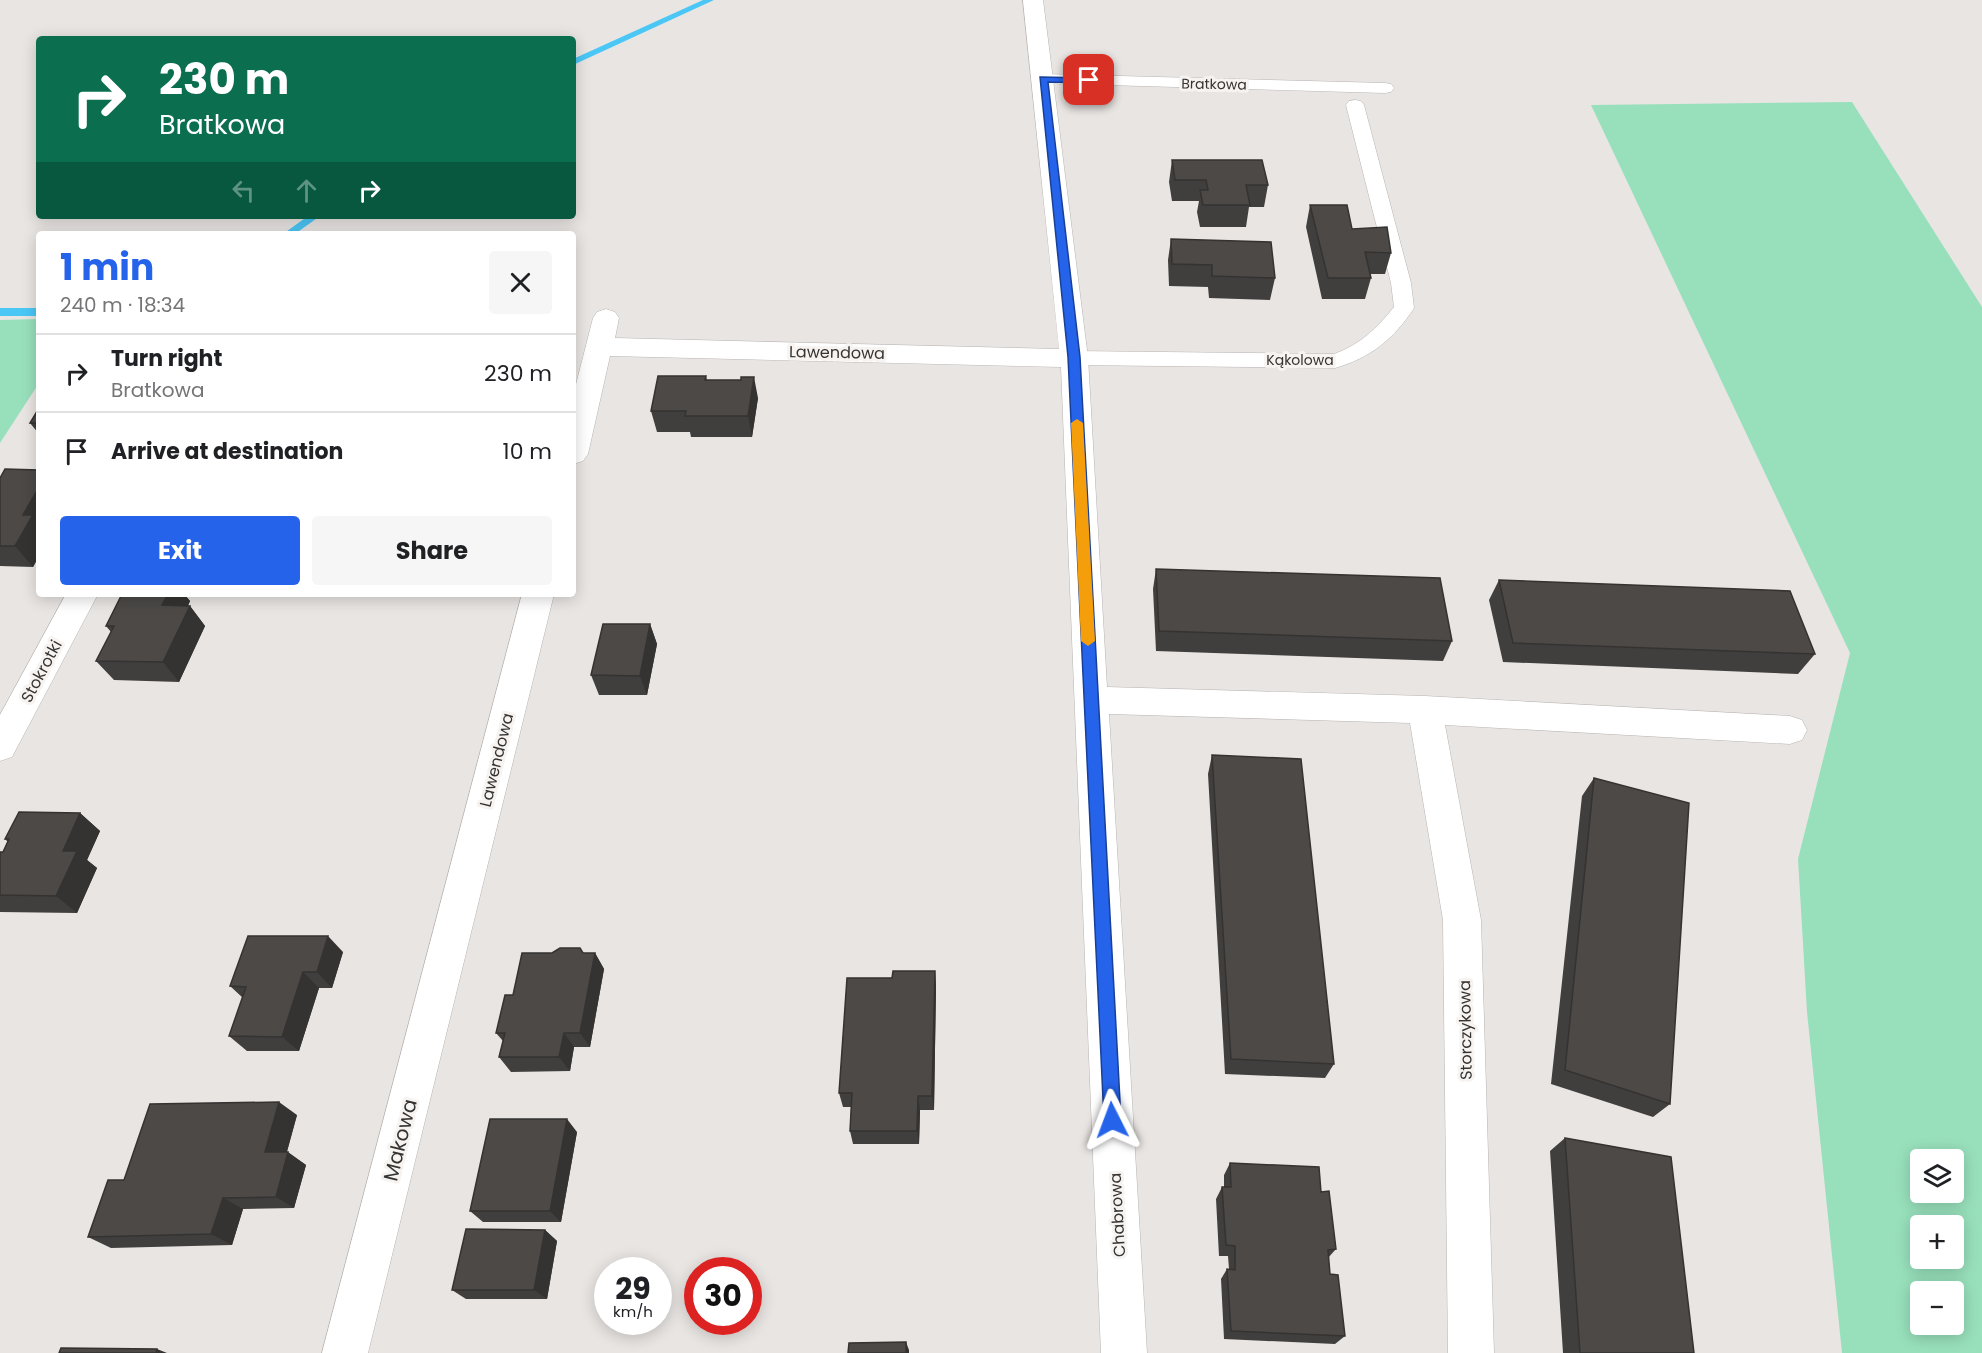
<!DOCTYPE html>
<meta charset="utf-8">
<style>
body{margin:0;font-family:Poppins,sans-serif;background:#f6f6f6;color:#202124;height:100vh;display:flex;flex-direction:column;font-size:22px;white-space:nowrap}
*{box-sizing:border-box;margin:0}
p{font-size:20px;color:#757577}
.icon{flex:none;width:33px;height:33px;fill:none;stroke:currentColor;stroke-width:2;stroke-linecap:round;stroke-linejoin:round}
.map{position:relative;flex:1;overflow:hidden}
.side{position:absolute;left:36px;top:231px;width:540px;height:366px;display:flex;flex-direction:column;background:#fff;border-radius:6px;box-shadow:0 3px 15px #0003}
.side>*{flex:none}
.banner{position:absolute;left:36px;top:36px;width:540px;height:183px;border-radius:6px;box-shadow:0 3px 15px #0003;background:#0b6e4f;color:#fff;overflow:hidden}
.buttons{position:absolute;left:1910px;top:1149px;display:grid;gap:12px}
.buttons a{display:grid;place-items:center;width:54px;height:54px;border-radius:6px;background:#fff;box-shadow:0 3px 15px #0003;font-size:30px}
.speed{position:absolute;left:594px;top:1257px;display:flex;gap:12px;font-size:30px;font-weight:700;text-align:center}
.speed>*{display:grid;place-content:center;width:78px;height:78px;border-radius:50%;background:#fff;box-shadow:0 3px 15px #0003;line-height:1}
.speed small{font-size:15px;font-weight:400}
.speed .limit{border:9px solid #d22;background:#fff;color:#111}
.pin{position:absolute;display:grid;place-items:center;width:51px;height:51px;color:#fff;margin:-26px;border-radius:12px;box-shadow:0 3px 9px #0006}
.me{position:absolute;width:66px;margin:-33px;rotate:357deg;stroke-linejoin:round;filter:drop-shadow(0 0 4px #0008)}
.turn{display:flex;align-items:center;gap:21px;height:126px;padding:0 24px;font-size:27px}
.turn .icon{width:78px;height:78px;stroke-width:2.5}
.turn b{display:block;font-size:42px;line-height:51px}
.lanes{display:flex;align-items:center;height:57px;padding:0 24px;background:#0003;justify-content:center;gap:30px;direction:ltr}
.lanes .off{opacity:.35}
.round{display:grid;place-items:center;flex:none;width:63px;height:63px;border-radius:6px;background:#f6f6f6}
.overview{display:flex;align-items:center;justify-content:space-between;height:102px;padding:0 24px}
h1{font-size:36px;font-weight:700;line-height:45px;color:#2563eb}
.primary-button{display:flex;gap:12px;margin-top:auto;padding:12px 24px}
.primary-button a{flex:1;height:69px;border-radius:6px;background:#2563eb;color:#fff;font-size:24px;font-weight:700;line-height:69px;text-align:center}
.primary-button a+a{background:#f6f6f6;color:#202124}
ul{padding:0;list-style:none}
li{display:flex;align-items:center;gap:18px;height:78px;padding:0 24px;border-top:2px solid #e0e0e0}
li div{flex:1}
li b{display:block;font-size:22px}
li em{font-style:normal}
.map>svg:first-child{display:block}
.green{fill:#98e0bc;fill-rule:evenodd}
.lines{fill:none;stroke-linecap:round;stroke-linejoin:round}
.stream{fill:#4bc7f6;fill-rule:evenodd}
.service-casing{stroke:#b8b4b2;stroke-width:1}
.minor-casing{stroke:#b8b4b2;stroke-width:1}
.service{fill:#fff;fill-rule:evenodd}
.minor{fill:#fff;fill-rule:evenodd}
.wall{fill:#413f3d}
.shaded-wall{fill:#353332}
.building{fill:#4c4947;stroke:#353332;stroke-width:1.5}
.route{fill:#2563eb;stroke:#184099;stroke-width:1.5}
.slow{fill:#f59e0b}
.labels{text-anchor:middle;stroke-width:6;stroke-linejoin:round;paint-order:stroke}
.far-street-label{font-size:14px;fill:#363433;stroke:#f6f3f0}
.street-label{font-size:16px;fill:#363433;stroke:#f6f3f0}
.near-street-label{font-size:20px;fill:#363433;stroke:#f6f3f0}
</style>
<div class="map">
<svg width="1982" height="1353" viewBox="0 0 1982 1353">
<rect width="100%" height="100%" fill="#e9e5e3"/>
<path class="green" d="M1852,102L1982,307V1353H1842L1807,1012L1798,859L1850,653L1591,105ZM1920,1160H1953V1192H1920ZM1920,1226H1953V1258H1920ZM1920,1292H1953V1324H1920Z
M39,319V383L0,443V320Z"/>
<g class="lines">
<path class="stream" d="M703,0H714L573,65V59Z
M308,216H320L295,234H283Z
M0,308H39V316H0Z"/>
<g class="service-casing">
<path id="service" d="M1043,74L1385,83L1391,84L1394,88L1391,92L1385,93L1037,83L1034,79L1037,75Z
M1355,100L1361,101L1364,105L1411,283L1414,308C1394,339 1370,358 1335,368L1074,365L1067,363L1063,358L1067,353L1074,351L1334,354C1360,345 1377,328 1394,307L1391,283L1346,105L1349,101Z"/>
</g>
<g class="minor-casing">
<path id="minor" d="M1023,0H1043L1088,358L1107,687L1425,696L1790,716L1802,720L1807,730L1802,740L1790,744L1445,725L1481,920L1494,1353H1448L1443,920L1410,723L1109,714L1147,1353H1101L1061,367L610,356L588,454L583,461L573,464V396L593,318L597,312L606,309L615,312L619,318L615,338L1059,349Z
M66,594H98L12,757L0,761V715Z
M522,594H554L368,1353H322Z"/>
</g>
<use href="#service" class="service"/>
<use href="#minor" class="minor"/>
</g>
<path class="wall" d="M1172,160L1268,185L1264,207H1249L1246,227H1200L1197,212L1199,201H1172L1169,182Z
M1310,205L1352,229L1391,253L1385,274H1370L1371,278L1365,299H1322L1306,227Z
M1171,239L1275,278L1270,300L1209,298L1208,287L1169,286L1168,260Z
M706,376L707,380L758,398L752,437H691L690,432H657L651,411Z
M39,408V434L30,423Z
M39,470V556L33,567L0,566V478Z
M1156,569L1452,641L1443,661L1156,651L1153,589Z
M1499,580L1815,654L1798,674L1503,662L1489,600Z
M122,594H184L190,601L188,606H190L205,626L179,682L114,680L96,661L111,632L106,626Z
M650,624L657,644L647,695H599L591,675Z
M1212,755L1334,1064L1325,1078L1225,1074L1208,774Z
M1594,778L1670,1104L1653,1117L1551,1084L1582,796Z
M80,813L100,831L87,860L97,868L77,913L0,912V852H3L8,842L5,839Z
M343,952L332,988H319L299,1051H247L229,1036L243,998L230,986Z
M552,953H595L604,969L590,1047H574L570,1071L511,1072L499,1057L503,1041L496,1033L513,995Z
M935,971L936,987L934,1110H920L919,1144H853L850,1131L851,1107H843L839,1093L892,978Z
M297,1115L287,1152L306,1165L294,1208L243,1209L232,1245L111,1248L88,1237L124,1180Z
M577,1132L561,1222H483L470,1211Z
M1565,1138L1694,1353H1563L1550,1151Z
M1230,1163L1321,1192L1336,1249L1328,1258L1330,1274L1345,1336L1335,1344L1224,1339L1221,1279L1227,1269H1229L1228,1256H1219L1216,1199L1222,1187H1224V1175Z
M545,1230L557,1241L547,1299H466L452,1290Z"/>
<path class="shaded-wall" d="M754,377L758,398L752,437L748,416Z
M39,487V556L33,567L15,546L23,515Z
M168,594H184L190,601L178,626L162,605Z
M190,606L205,626L179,682L163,662Z
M650,624L657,644L647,695L640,676Z
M80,813L100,831L87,860L97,868L77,913L56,896L63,851Z
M328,936L343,952L332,988L317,972Z
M595,953L604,969L590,1047L580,1033Z
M935,971L936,987L934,1110L932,1096Z
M303,972L319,988L299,1051L282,1037Z
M564,1033L574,1047L570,1071L559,1057Z
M918,1096L920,1110L919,1144L917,1131Z
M279,1102L297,1115L283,1165L265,1152Z
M567,1119L577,1132L561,1222L550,1211Z
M288,1152L306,1165L294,1208L276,1197Z
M223,1198L243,1209L232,1245L211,1234Z
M545,1230L557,1241L547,1299L534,1290Z
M906,1342L909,1350V1353H906Z
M157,1349L167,1353H156Z"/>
<path class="building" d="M1172,160H1262L1268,185H1246L1250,205H1203L1200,190H1208L1206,180H1175Z
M1310,205H1347L1352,229L1387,227L1391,253L1365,252L1371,278H1328Z
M1171,239L1271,242L1275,278L1212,276V265L1172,264Z
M658,376H706L705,380H741V377H754L748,416H685L686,411H651Z
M39,408V423H30Z
M5,469L39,470V487L23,515H33L15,546H0V478Z
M1156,569L1440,578L1452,641L1159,631Z
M1499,580L1790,591L1815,654L1513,643Z
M122,594H168L162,605L190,606L163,662L96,661L114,626H106Z
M603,624H650L640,676L591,675Z
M1212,755L1301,759L1334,1064L1231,1059Z
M1594,778L1689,803L1670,1104L1565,1070Z
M19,812L80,813L63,851H77L56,896L0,895V852H3L9,839H5Z
M248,936H328L317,972H303L282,1037L229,1036L246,987L230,986Z
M560,948H580L583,953H595L580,1033H564L559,1057H499L505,1033H496L505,995H513L522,953H552Z
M893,971H935L932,1096H918L917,1131H850L852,1093H839L847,978H892Z
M279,1102L265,1152H288L276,1197L223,1198L211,1234L88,1237L108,1180H124L150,1104Z
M490,1119H567L550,1211H470Z
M1565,1138L1671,1157L1694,1353H1580Z
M1230,1163L1319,1167L1321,1192L1329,1191L1336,1249L1328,1250L1330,1274L1338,1275L1345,1336L1231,1331L1227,1269L1235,1270V1246L1226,1245L1222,1187H1231Z
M466,1229L545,1230L534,1290H452Z
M906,1342V1353H848L849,1343Z
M61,1348L157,1349L156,1353H59Z"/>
<path class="route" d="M1040,77L1089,78L1093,80L1089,83L1048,82L1080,357L1121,1120L1118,1126L1112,1128L1106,1126L1104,1120L1068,357Z"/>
<path class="slow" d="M1077,419L1083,423L1095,641L1088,646L1081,641L1071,423Z"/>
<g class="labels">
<g class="far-street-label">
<text transform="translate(1214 84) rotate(1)" y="5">Bratkowa</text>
<text x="1300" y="365">Kąkolowa</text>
</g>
<g class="street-label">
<text transform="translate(837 352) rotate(1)" y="6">Lawendowa</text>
<text transform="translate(41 671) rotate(-62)" y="6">Stokrotki</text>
<text transform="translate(496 760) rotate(-76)" y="6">Lawendowa</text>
<text transform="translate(1465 1030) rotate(-91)" y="6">Storczykowa</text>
<text transform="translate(1117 1215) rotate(-93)" y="6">Chabrowa</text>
</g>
<g class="near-street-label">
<text transform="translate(400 1140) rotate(-76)" y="7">Makowa</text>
</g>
</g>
</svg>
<div class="buttons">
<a><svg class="icon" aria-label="layers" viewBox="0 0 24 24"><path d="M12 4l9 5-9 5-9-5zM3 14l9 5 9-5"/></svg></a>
<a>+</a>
<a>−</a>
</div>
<div class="speed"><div>29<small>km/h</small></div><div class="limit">30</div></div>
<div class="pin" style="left:1089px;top:80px;background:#d93025"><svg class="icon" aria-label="arrive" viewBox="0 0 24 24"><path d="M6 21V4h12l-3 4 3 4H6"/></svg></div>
<svg class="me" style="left:1112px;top:1120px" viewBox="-20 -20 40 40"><path d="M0-17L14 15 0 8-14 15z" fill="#2563eb" stroke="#fff" stroke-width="4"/></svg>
<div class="banner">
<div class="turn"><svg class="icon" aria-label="right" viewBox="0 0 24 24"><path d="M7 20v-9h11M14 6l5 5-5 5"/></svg><div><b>230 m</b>Bratkowa</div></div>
<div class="lanes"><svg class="icon off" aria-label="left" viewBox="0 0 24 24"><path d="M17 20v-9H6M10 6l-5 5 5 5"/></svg><svg class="icon off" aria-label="ahead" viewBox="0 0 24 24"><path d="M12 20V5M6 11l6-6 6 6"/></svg><svg class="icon" aria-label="right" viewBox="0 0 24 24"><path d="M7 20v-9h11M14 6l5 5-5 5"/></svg></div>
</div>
<section class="side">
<div class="overview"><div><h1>1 min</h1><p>240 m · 18:34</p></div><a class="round"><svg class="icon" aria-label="close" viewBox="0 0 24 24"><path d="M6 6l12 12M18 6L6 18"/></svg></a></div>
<ul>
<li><svg class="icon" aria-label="right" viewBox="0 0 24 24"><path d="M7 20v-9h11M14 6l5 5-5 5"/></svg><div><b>Turn right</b><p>Bratkowa</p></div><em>230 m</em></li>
<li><svg class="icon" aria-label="arrive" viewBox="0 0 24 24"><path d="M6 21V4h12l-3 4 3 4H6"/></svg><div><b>Arrive at destination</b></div><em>10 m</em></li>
</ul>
<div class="primary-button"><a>Exit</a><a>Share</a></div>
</section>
</div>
